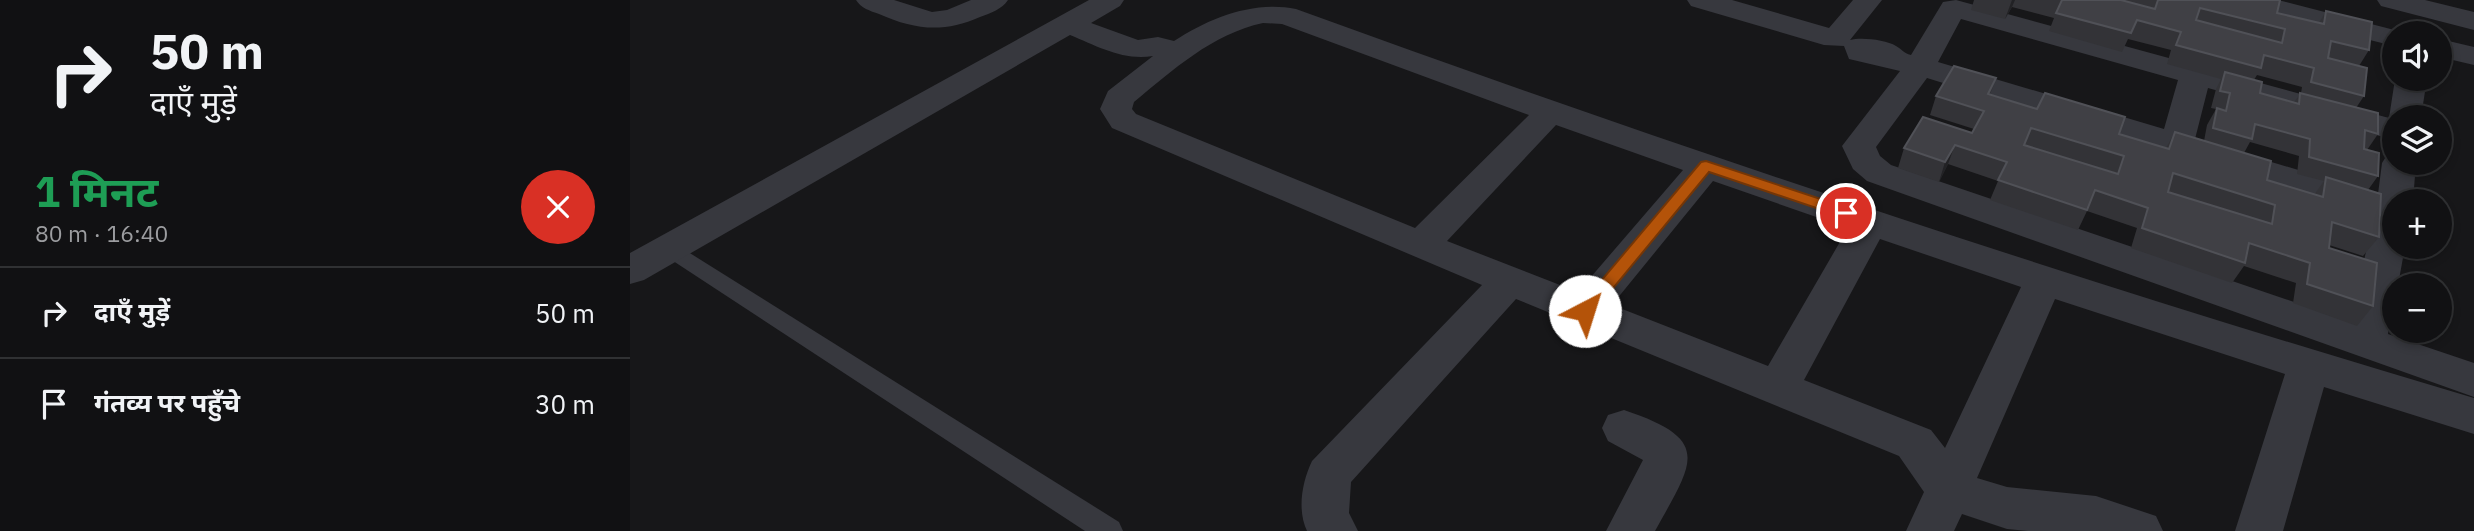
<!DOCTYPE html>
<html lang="hi">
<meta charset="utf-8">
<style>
body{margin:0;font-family:"IBM Plex Sans","Noto Sans Devanagari",sans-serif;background:#1e1f21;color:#f1f3f6;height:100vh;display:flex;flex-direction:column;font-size:26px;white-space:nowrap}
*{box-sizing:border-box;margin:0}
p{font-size:23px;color:#9c9da0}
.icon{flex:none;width:38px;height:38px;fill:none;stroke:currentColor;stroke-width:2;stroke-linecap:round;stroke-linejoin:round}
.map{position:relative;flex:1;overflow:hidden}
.panel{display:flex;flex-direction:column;background:#111113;width:630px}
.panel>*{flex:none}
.hud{background:#111113;color:#f1f3f6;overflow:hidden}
.controls{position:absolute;left:1752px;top:21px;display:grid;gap:14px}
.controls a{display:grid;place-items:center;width:70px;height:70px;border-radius:50%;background:#111113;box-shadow:0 4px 10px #0003,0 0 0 2px #303133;font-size:35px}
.pin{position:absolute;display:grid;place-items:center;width:60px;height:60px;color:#fff;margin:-30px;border:4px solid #fff;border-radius:50%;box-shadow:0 2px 7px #0007}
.me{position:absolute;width:77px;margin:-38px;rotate:40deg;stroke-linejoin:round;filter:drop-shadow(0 0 5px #0008)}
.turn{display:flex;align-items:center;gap:24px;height:147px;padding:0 35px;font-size:32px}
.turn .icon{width:91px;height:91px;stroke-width:2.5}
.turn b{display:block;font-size:49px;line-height:60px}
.round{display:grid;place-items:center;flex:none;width:74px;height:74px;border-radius:37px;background:#1e1f21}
.headline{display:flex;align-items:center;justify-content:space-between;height:119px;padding:0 35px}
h1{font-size:42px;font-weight:700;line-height:52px;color:#1e9e55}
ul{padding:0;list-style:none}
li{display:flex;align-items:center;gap:21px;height:91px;padding:0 35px;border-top:2px solid #303133}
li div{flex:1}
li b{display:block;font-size:26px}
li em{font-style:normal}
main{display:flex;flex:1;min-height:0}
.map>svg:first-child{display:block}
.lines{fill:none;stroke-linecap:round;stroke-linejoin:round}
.lane{fill:#37383e;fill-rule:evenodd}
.street{fill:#37383e;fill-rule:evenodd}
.wall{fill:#333337;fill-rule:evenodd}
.shaded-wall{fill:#222225}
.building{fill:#404045;stroke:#505157;stroke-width:2;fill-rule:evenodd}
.route{fill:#b45309;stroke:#753606;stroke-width:2}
</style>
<main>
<section class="panel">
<div class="hud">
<div class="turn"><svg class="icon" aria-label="right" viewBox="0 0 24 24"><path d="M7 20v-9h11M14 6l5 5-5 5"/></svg><div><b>50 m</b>दाएँ मुड़ें</div></div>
</div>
<div class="headline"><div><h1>1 मिनट</h1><p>80 m · 16:40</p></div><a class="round" style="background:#d93025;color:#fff"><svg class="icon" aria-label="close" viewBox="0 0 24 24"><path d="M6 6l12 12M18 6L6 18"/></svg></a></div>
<ul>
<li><svg class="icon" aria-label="right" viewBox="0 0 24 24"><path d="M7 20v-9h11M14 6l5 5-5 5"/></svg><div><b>दाएँ मुड़ें</b></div><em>50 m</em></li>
<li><svg class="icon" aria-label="arrive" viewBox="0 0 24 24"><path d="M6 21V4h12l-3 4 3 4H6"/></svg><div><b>गंतव्य पर पहुँचे</b></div><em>30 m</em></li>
</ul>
</section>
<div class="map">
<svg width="1844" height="531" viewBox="0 0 1844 531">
<rect width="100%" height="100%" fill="#171719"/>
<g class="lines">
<path class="lane" d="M39,240L489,522L493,531H455L31,253L28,248L31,243Z"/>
<path class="street" d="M226,0H264L302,12L317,10L341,0H378C372,9 361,13 350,17C314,33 285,30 249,14C240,11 231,8 226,0Z
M459,0H494L490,6L461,23L508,40L528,37L544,41C579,18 624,0 666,9C1056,151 1446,280 1844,398V434L1694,387L1653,531H1605L1655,374L1425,299L1347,478L1377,487L1466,496L1526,516L1533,531H1398L1377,529L1332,514L1324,531H1276L1294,492L1269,456L886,299L721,482L719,513L728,531H677C667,510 672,482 682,461L852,285L482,128L470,109L478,91L523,56C493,61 467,46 440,35L14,280L0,284V253ZM633,23L652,24L899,115L785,228L506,114L502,109L504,102C543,70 582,34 633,23ZM926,125L1053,170L948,292L817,241ZM1083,181L1218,228L1138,366L982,305ZM1250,239L1391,287L1315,448L1301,430L1174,380Z
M1057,0H1102L1199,28L1223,0H1252L1220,40C1232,37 1256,40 1266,46C1273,50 1273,53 1281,55L1313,2L1326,0L1759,118L1765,79H1797L1791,117H1764V140L1578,88L1565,139L1748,194L1752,163L1757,155L1764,153V163H1786L1783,201H1764V247H1775L1768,285H1764L1758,334L1844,363V397L1237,181L1223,169L1212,146L1270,71L1219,59L1214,46L1194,45L1061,6ZM1331,19L1548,80L1534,129L1308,62ZM1297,78L1744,217L1720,321L1261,165L1250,156L1246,147Z
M1598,0H1648L1776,33H1764V46L1602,6Z
M1747,0H1795L1844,12V30L1751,6Z
M1810,39L1844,47V65L1810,57Z
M994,410C1084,440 1063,462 1025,531H976L1013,460L978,441L972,428L978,415Z"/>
</g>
<path class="wall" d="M1344,0H1650L1647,13L1689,23L1696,11L1739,50L1729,66L1734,96L1726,108L1748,134L1737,150L1748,176L1738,190L1749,237L1733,256L1699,245V248L1743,306L1727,326L1663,303L1666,283L1614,266L1602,283L1501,248L1507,228L1457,211L1448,230L1360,200L1368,181L1318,164L1309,182L1268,168L1274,148L1342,133L1344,129L1300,115L1306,96L1366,78L1360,95L1536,148L1545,132L1574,141L1577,125L1586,109L1581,108L1586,89L1591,79L1537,64L1541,50L1498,39L1492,52L1419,31L1424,18L1382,7L1375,19L1341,10ZM1627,75L1672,87L1671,93L1664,102L1630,93L1624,80ZM1620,142L1669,156L1667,174L1694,181L1684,195L1637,180L1614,153Z"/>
<path class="shaded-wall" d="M1382,0H1385L1382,7L1375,19Z
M1325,145L1318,164L1309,182L1315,162Z"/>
<path class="building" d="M1432,0H1491L1525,9L1528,0H1650L1647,13L1694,24L1696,11L1742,22L1739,50L1701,41L1698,58L1737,68L1734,96L1681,82L1684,68L1634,55L1631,68L1546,45L1551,32L1507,20L1501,33L1426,13ZM1570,8L1655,29L1652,43L1566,20Z
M1324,66L1366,78L1358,94L1407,109L1415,93L1495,117L1489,134L1539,149L1545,132L1641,161L1637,180L1693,197L1696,177L1751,194L1749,237L1702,222L1699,248L1747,263L1743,306L1677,284L1680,263L1619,243L1615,263L1512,228L1518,208L1465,190L1457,210L1368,180L1377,162L1325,145L1315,162L1274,148L1293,117L1342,133L1354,111L1306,96ZM1401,128L1494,156L1488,174L1394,145ZM1543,173L1645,205L1642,224L1538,192Z
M1595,72L1632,82L1630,93L1669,104L1670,93L1748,113V134L1735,130L1734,149L1749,153L1748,176L1679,157L1680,139L1625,124L1622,139L1583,128L1587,108L1596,111L1600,93L1590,91Z"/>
<path class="route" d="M1076,161L1221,209L1223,213L1216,218L1210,216L1079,172L961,315H949V307L1071,162Z"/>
</svg>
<div class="controls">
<a><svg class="icon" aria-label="sound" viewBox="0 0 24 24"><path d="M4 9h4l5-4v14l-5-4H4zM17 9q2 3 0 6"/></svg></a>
<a><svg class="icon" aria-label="layers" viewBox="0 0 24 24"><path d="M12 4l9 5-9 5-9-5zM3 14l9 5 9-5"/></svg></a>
<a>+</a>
<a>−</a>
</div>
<div class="pin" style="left:1216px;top:213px;background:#d93025"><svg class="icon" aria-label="arrive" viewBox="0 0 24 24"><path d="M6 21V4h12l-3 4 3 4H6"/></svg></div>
<svg class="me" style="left:955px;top:311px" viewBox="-20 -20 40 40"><circle r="19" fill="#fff"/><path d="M0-13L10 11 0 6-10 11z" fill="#b45309"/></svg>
</div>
</main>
